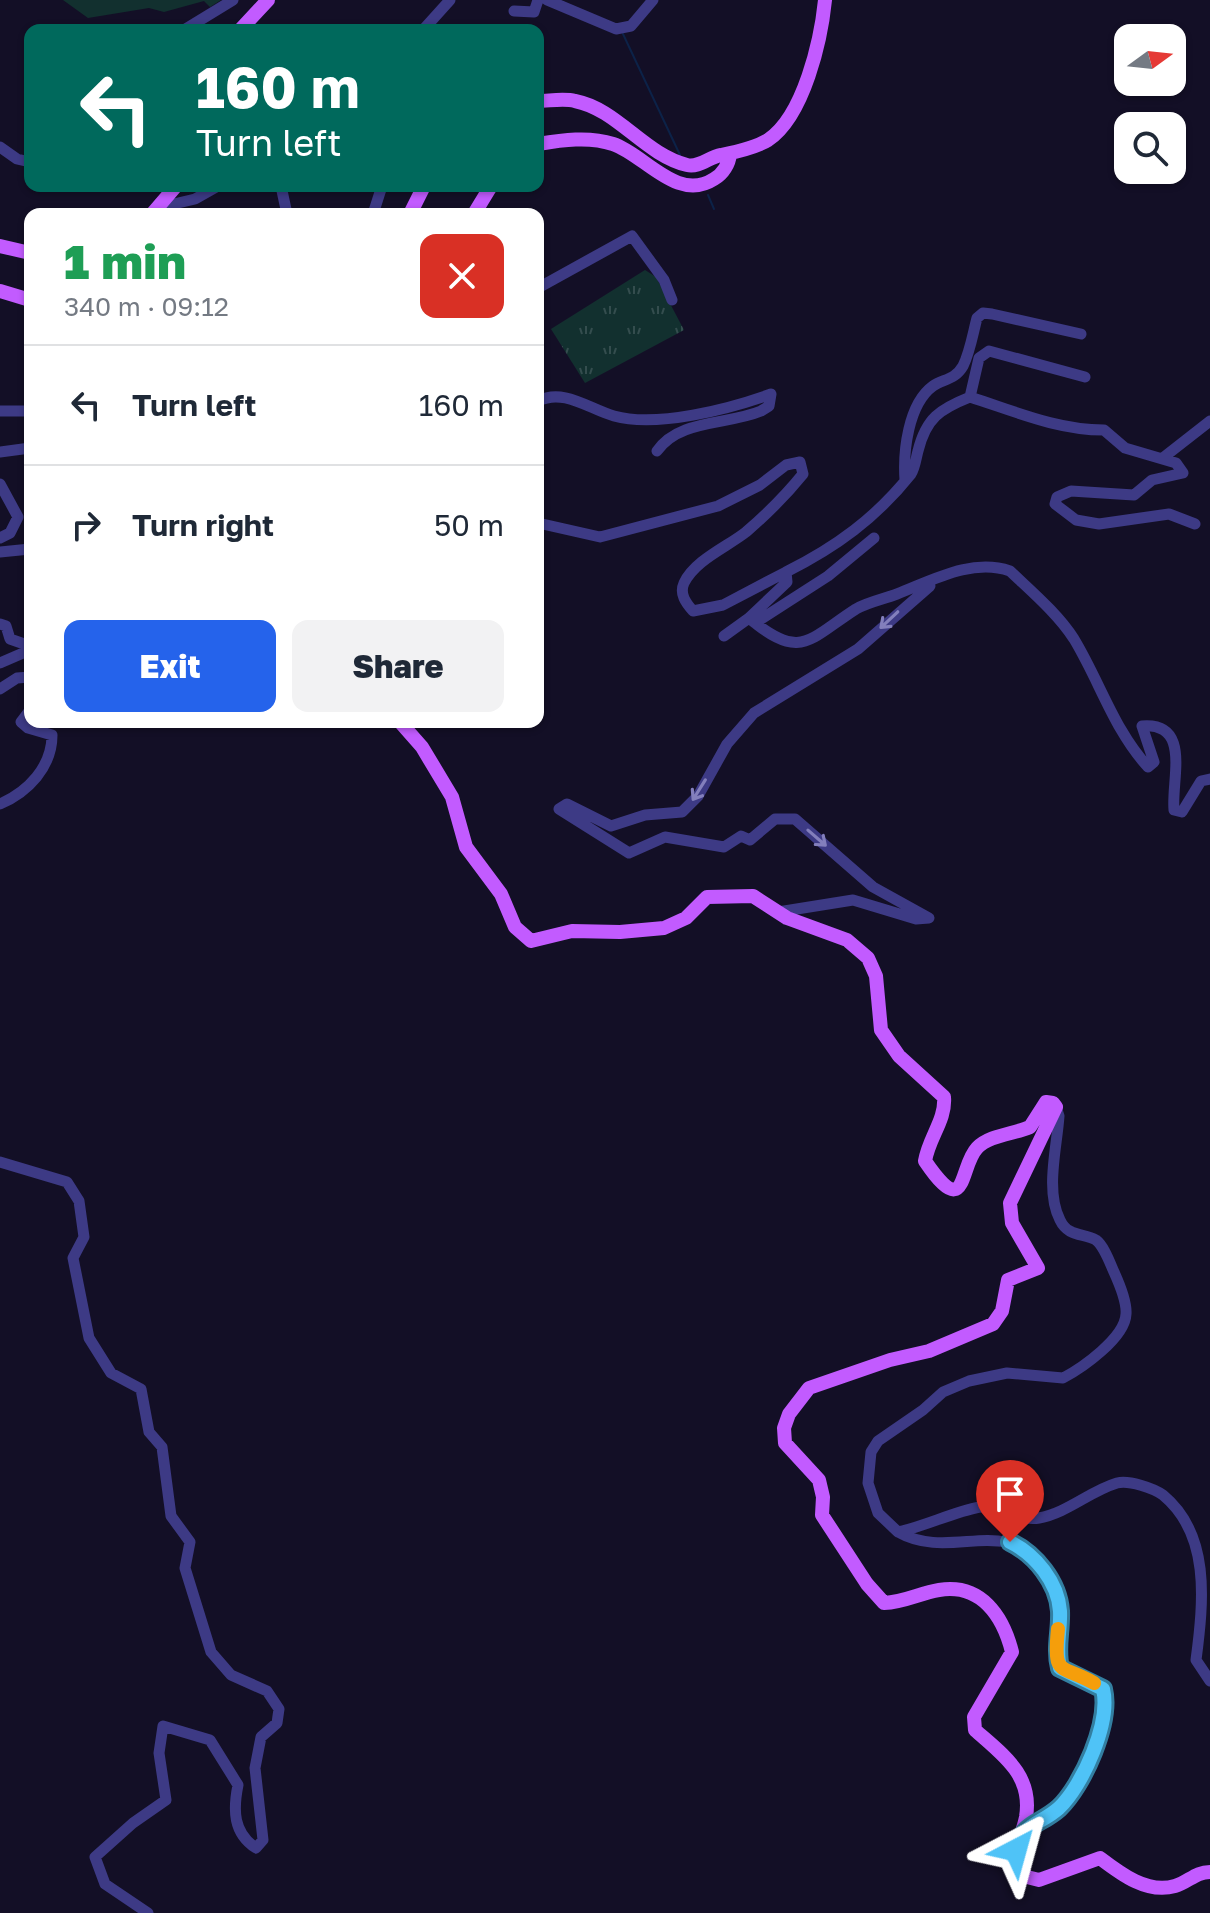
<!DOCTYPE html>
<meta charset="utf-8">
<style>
body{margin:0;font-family:"Golos Text",sans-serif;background:#f2f2f3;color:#1f2937;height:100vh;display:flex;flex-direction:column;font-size:30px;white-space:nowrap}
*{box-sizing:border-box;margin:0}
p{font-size:26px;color:#747a83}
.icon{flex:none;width:44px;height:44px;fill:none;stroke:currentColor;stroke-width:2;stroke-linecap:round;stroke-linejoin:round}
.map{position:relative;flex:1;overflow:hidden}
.panel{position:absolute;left:24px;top:208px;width:520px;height:520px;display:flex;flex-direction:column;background:#fff;border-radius:16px;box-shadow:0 2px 6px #0004}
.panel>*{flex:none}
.guide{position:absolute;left:24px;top:24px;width:520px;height:168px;border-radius:16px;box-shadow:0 2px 6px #0004;background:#00695c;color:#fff;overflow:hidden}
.needle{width:52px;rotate:75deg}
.controls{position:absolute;left:1114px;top:24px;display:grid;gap:16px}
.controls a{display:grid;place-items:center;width:72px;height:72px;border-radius:16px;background:#fff;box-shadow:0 2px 6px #0004;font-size:40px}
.pin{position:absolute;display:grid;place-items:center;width:68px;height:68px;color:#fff;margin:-82px -34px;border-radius:50% 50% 50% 0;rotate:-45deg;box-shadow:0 0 8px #0007}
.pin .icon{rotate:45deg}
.me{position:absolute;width:88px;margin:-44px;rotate:39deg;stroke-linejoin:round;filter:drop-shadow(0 0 6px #0008)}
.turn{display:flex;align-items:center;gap:28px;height:168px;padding:0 40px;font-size:36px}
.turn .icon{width:104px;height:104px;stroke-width:2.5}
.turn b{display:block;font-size:56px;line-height:68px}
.round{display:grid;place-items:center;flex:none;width:84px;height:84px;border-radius:16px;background:#f2f2f3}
.head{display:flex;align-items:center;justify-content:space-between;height:136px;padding:0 40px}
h1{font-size:48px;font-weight:800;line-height:60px;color:#1e9e55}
.action{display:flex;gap:16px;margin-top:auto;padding:16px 40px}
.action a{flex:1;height:92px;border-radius:16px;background:#2563eb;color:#fff;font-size:32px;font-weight:800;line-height:92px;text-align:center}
.action a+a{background:#f2f2f3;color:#1f2937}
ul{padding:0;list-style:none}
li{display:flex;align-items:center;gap:24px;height:120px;padding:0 40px;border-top:2px solid #e0e1e3}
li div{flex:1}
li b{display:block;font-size:30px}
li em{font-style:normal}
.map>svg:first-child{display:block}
.grass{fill:url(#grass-tufts)}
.pitch{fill:#12302f}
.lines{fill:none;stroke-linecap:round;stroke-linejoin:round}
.stream{stroke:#0c2248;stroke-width:2}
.minor{stroke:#3d3a85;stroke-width:11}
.major{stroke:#c25bff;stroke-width:14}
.oneway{stroke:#837fbc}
.route-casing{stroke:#337fa1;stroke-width:20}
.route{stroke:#4fc3f7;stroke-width:14}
.slow{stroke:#f59e0b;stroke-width:14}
</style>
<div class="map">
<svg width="1210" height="1913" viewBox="0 0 1210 1913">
<defs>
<pattern id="grass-tufts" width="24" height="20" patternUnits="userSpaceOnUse" patternTransform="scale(2)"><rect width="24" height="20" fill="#12302f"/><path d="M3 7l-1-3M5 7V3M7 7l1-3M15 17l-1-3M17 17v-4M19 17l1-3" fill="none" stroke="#344d4e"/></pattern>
</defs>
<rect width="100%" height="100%" fill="#130f26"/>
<path class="grass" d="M645,270L656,277L684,330L585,383L551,329Z"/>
<path class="pitch" d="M63,0H221L210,7L204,1L164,12L149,8L88,18Z"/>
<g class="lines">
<path class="stream" d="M623,34L680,155
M708,195L714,209"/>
<path class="minor" d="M547,0L616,29L631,26L653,0
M514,11L534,12L538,0
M184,30L233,0
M423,30L450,0
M0,147L17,159L30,162
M281,186L287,214
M157,208L195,199L218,186
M373,214L382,186
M538,288L632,236L664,280L672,300
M970,397L979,358L989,351L1085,377
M538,401C564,388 589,409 614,416C657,428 729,409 771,394L769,406L761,411C728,425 679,419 657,451
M0,411H30
M0,452L30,448
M1164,457L1210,421
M905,480C903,452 908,404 933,386C943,379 955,380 963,366C970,352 973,333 977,318L983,313L992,314L1081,334
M0,484L18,517L10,533L0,538
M538,523L600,537L718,506L760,485L786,465L800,462L803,474C786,495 767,514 746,532C727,547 695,560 684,583C679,594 686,603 693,611L723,605L786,572L787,582L749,618C801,662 809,639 856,609C868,602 884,599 897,594C933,580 972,558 1010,571C1032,592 1058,614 1074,639C1100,682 1114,730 1148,767L1154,762L1142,726C1192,722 1171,780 1174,810L1182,812L1201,781L1210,779
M0,552L30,549
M786,572C836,547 876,518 911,474C915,468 916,458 918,451C926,418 940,409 970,397C1014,411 1057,430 1104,430L1125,448L1176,463L1183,473L1152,480L1134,495L1071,491L1057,497L1055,504L1076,520L1099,524L1169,514L1195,524
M755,623L828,576L874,538
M0,624L6,626L10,639L30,646
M724,636L749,618
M0,663L30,650
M0,689L17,678L30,677
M0,804C28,792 52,767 52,735L28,728L21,722L30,710
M778,912L853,900L916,919L929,918L873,887L795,819H775L750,840L741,836L724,847L665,837L629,853L559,809L567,804L611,826L645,815L682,812L698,796L727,744L754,713L858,649L930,586
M1056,1107L1059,1116C1057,1147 1045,1191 1060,1220C1068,1237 1083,1233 1096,1240C1104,1246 1110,1263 1114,1272C1119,1283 1127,1302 1126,1314C1125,1338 1082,1368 1063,1378L1007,1373L969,1381L943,1392L923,1410L878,1441L871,1452L868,1483L878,1513L898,1532C926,1526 953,1512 980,1507C999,1504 1019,1522 1039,1518C1067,1513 1090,1491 1117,1483C1129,1480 1153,1488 1163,1495C1210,1534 1204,1599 1196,1660L1210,1681
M0,1162L67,1182L79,1201L84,1237L73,1258L89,1338L111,1373L141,1389L149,1432L162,1447L171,1516L190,1542L185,1568L211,1652L231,1675L267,1691L279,1709L277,1723L261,1737L255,1768L263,1840L256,1848C233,1833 233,1810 238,1785L210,1740L163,1726L159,1753L166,1800L133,1823L95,1857L105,1884L148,1913
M898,1532C951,1562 1005,1514 1040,1567C1047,1578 1055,1588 1058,1600C1063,1623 1054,1645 1060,1668L1103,1689C1107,1705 1102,1717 1097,1732C1082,1788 1068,1802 1021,1833"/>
<path class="major" d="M240,30L268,0
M538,101C549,101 564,98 575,101C617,109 645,155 687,165C699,168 709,157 721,155C736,152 755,148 768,140C804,116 821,40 825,0
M538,144C562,140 589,136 613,144C644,154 677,203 714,179C723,174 729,164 730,154
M152,214L176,186
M410,214L424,186
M474,214L491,186
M0,246L30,253
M0,291L30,300
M400,722L422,747L452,797L466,847L501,894L515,927L531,941L572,931L620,932L664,928L686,918L707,897L753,896L787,918L847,940L868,958L876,976L881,1030L899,1056L944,1097C946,1120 929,1137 925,1161C967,1223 959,1167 977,1148C989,1135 1014,1134 1030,1127L1046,1102L1053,1103L1056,1107L1010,1203L1012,1223L1038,1268L1008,1280L1002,1311L993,1324L929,1351L890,1360L809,1388L789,1414L784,1428L785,1443L819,1480L823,1497L822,1515L867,1584L884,1603C905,1602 920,1593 939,1590C981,1583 1003,1616 1012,1652L974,1717L975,1730C1003,1755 1033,1775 1026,1817C1023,1832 1016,1845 1015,1860L1027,1877L1039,1880L1100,1858C1121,1874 1147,1894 1175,1886C1189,1882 1195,1872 1210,1872"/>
</g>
<defs><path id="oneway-shaft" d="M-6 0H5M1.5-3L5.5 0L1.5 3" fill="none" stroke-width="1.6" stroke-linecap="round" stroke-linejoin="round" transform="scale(2)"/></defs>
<g class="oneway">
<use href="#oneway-shaft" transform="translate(889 620) rotate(137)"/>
<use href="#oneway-shaft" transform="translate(699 790) rotate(122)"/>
<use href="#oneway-shaft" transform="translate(817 838) rotate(41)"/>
</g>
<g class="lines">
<g class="route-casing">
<path id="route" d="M1010,1542C1035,1554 1058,1582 1060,1611C1061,1631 1055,1648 1060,1668L1103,1689C1111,1722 1083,1785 1059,1808C1040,1825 1024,1822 1016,1850"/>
</g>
<use href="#route" class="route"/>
<path class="slow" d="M1058,1629C1053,1677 1060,1664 1094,1683"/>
</g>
</svg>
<div class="controls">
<a><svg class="needle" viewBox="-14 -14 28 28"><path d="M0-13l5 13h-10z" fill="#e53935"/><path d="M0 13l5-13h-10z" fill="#747a83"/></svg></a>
<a><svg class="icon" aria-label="search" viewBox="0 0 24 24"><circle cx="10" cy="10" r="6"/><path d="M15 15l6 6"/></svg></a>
</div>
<div class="pin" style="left:1010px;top:1542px;background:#d93025"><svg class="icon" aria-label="arrive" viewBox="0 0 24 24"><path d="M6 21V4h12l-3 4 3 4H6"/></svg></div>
<svg class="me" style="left:1016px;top:1850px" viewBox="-20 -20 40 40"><path d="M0-17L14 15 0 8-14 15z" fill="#4fc3f7" stroke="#fff" stroke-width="4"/></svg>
<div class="guide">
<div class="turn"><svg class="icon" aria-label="left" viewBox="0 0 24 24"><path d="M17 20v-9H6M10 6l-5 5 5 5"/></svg><div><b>160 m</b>Turn left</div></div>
</div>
<section class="panel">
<div class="head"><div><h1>1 min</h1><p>340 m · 09:12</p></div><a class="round" style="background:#d93025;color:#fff"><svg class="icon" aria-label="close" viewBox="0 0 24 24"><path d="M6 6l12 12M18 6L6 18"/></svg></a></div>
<ul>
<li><svg class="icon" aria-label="left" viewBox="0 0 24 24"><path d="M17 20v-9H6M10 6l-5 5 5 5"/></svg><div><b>Turn left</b></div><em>160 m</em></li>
<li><svg class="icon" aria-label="right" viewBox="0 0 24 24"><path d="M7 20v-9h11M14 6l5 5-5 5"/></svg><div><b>Turn right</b></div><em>50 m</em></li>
</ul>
<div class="action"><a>Exit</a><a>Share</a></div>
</section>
</div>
